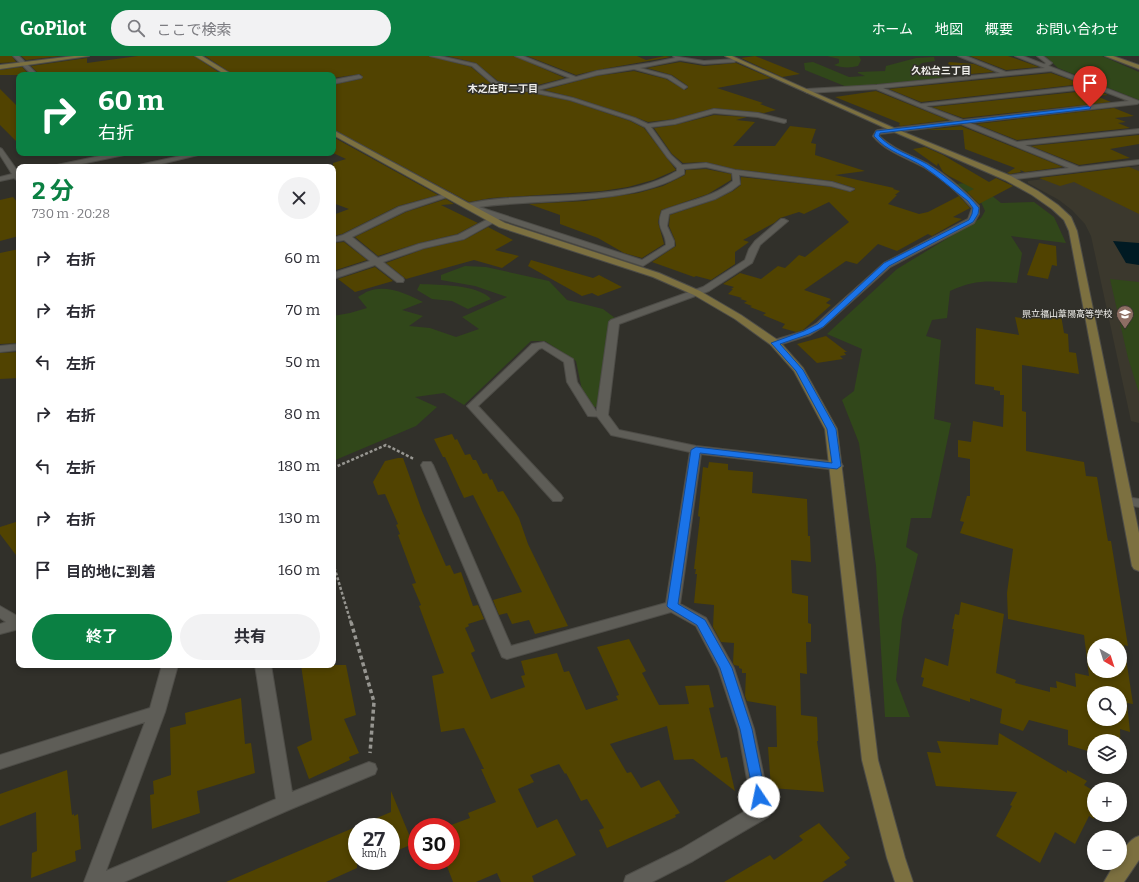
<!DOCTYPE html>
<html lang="ja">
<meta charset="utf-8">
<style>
body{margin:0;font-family:Bitter,"Noto Sans JP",serif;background:#f2f2f3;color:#2b2b33;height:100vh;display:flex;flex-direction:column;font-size:15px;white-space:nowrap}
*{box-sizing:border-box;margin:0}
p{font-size:13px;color:#7c7c81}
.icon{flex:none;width:22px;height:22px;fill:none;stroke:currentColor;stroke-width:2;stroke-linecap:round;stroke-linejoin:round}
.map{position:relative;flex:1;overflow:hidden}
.sheet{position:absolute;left:16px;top:108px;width:320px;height:504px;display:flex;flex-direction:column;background:#fff;border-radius:8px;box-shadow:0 2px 6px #0003}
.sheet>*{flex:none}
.guide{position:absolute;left:16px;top:16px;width:320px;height:84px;border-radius:8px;box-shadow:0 2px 6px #0003;background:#0b8043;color:#fff;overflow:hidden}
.needle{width:26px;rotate:141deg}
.controls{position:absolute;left:1087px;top:582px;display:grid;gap:8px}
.controls a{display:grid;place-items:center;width:40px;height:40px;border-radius:50%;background:#fff;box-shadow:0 2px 6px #0003;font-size:20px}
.speed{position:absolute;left:348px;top:762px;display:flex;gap:8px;font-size:20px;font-weight:700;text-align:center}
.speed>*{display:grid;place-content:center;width:52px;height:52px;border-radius:50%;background:#fff;box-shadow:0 2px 6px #0003;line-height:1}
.speed small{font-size:10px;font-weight:400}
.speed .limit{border:6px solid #d22;background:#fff;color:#111}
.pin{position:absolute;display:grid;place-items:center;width:34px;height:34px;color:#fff;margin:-41px -17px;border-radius:50% 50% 50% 0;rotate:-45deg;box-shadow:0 0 4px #0007}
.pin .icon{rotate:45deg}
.me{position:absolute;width:44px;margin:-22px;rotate:349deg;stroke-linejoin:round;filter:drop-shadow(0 0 3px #0008)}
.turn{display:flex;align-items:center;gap:14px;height:84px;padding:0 16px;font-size:18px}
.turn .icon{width:52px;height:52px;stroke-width:2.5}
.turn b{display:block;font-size:28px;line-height:34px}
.round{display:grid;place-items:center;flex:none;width:42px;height:42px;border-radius:21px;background:#f2f2f3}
.head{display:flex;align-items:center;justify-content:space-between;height:68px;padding:0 16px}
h1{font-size:24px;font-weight:700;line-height:30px;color:#0b8043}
.button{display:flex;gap:8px;margin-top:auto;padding:8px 16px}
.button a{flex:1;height:46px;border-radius:24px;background:#0b8043;color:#fff;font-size:16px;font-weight:700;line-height:46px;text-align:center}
.button a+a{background:#f2f2f3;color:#2b2b33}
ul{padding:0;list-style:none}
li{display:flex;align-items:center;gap:12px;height:52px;padding:0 16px}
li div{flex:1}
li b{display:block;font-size:15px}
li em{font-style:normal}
header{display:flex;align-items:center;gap:24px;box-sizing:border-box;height:56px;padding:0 20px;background:#0b8043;color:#fff}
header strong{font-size:19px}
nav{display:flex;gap:22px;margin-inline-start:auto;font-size:14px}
.search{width:280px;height:36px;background:#f2f2f3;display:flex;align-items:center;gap:10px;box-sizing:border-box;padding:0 14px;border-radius:22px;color:#7c7c81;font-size:15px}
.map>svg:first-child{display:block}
.built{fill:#3b382d}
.green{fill:#31471a}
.water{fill:#001a23}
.building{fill:#514301;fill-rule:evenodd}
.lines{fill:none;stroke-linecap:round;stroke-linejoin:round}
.lane-casing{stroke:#4d4c47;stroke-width:2}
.street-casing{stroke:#4d4c47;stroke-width:2}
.secondary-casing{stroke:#4d4c47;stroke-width:2}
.path-far1{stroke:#979691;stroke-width:2.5;stroke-dasharray:3 2;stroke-linecap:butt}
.path{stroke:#979691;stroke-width:3.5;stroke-dasharray:4 3;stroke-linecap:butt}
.lane{fill:#5e5d57;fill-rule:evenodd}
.street{fill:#5e5d57;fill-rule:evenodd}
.secondary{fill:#7c7040;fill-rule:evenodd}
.route{fill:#1a73e8;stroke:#114b97}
.labels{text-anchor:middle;stroke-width:3;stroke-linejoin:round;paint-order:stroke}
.far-poi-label{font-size:9px;fill:#f0efeb;stroke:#31302a;text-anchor:end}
.far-neighbourhood-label{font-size:10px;font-weight:bold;fill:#f0efeb;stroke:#31302a}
</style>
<header>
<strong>GoPilot</strong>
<div class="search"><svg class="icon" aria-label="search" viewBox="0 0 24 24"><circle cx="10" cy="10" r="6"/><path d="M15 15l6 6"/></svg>ここで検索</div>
<nav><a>ホーム</a><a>地図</a><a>概要</a><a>お問い合わせ</a></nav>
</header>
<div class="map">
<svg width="1139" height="826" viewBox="0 0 1139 826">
<rect width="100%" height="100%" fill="#31302a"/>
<path class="built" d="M1139,110V367L1131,365L1091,180L1085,168L1072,154L1059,144L1028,127V125Z"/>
<path class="green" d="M827,0H859L861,4L858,10C851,12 841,12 834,9L839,7V3Z
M1045,0H1102L1139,16V44L1058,12Z
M934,1L935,5L922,7L918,10L943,22L847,31L805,14L804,7L813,6L849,21L865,20L858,17V16L885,15L886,10L916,2Z
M975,126L1001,147L1034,146L1054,161L1066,187L1011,180L1022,197L1017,227C990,225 975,223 950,235L947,262L932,264L926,280L941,284L934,363L951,367L931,462H911L906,491L918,498L902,563L896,624L910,661H885L876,510L859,387L842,344L854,335L862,293L827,278L897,213L981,162L985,155L981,146L956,128Z
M465,210L486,211L549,225L567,244L603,253L615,262L600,351H593L582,334L576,305L545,285H531L464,349L444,337L415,341L437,351L416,370L333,405V260L350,257L367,252L358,241C362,239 365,236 369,235C386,228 408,238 423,246L402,254L423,260L409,270L430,272L456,281L479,273L462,261L507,241L475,230L441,224V219Z
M1110,223L1139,226V337L1128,302Z
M420,228C439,229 477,228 491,243L468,253L452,245L432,243L417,234Z"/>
<path class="water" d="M1113,185L1139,187V209L1126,207Z"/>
<path class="building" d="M0,0H12L16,6L0,7Z
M21,0H62L26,4Z
M138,0H194L223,19H40L31,10L87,2V7Z
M205,0H429L471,11L493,29L570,45L630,65L644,72L676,114L653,124L628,131L602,135L491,142L469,146L333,73V29L361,23L363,21L360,18L333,22V19H234Z
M447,0H514L565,22L530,31L498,25L476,7Z
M527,0H637L646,4L665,0L671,1L597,14L576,19Z
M755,0L800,18L782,21L741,2Z
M970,0H1008L1039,11L1006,14Z
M680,6L704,10L736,7L771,22L717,32L763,47L760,48L776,54L764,57L714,52L674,63L648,66L635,61L573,41L544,34L597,20L634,15L666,23L685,34L688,32V30L672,19L647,12Z
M949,6L974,8L994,16L971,18L948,8Z
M22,11L30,19H0V14Z
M1051,17L1082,28L921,46L889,33Z
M0,33L19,52V88L0,69Z
M1095,34L1108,39L1096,40L1111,46L963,62L932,51Z
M876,35L948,64L901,70L899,69L900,67L835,41Z
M1114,52L1134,60L1115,62L1126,66L1118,67L1130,72L1017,84L976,68Z
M714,59L747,61L736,64L755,66L733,90H775L790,70L816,73L811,87L816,88L815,99L865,115L835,119L894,132L893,133L900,135L895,139H897L888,148L919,158L928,156L959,140L970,152L953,161L962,163L932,180L928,178L897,195L878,188L857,208L846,205L804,234L831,243L826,247L831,249L803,274L796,276L782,272L785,268L763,259L766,257L750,251L752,250L744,247L747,245L740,243L742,242L728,238L733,233H731L734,231L723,228L740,217L761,223L778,210L785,212L799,199L805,201L849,166L829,146L804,158L799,156L780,162L774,167L743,184L749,186L735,196V208L711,224L696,220L694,221L652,206L676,190L675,184L669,170L670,159L715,144L733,135L741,129V121L831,131L850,136L855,134V132L832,125L735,113L706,106L683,107L672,98L654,72L675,69Z
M961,70L1063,111L1025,116L1020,114L1021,116L1010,118L1007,117L1015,112L965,93L963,74H926Z
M1139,79V88L1110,93L1130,102L1079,109L1031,90Z
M333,81L438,139L398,150L342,178L333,180V159L349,153L333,147V107L346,103L333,97Z
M925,91L943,99L989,126L996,122L1013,130L979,148L967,136L974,133L949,120L943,116L938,107L937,110L913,93Z
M1129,111L1139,115V158L1074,126L1060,130L1039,122Z
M706,113L731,118V124L708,138L661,154L658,166L664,188L642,202L624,197L598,182L560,168V159L529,148L585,145L638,137L663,130L685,119L686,114Z
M13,141L19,148V180L0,185V144Z
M446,143L454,148L441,149L478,167L457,178L419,187L378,200L355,181L406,156Z
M488,171L513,184L495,194L519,200L502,212L474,204L406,223L386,207L424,193L464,184Z
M344,186L367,204L333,215V187Z
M1039,187L1056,190L1057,210L1052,209L1048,223L1027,219Z
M19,193V287L0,288V197Z
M531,204L593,222L599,219L622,231L598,240L592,237L582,240L528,210Z
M375,211L393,225L355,236L338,223Z
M1028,254L1061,259L1064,277L1068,278L1069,296L1076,297L1079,318L1022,309V355L1026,356V395L1084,406L1086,420L1097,421L1108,485H1111L1128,590L1124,589L1133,648L1127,647L1130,676L1120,673L1121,706L1120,685H1094V697L1068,689V674L1029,664L1023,675L1000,667L1002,653L970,642V646L922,630L924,622L921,621L925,602L948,610L954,573H952L955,558L959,559L961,546L1004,558L996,617L1016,624L1015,627L1050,636V631L1057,632L1056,625L1076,631L1075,617L1089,620L1084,579L1008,563L1007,537L1013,493L960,477L964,466L960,465L967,440H970V403L958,401V384L971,386L973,365L1003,371L1004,339H1000V335L994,334V331L975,328L976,272L1019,279L1015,261L1029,263ZM1094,589H1120V615H1094ZM1094,637H1120V663H1094Z
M826,280L847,296H844L846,299L840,300L843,303L817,307L797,288Z
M19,296V322L0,323V297Z
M452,378L455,384L457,383L465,399L470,398L473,404H476L483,418L487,417L490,424L492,423L498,436L503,435L512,450L519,462L528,488L568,570L535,578L529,564L512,568L507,557L499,559L493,544L522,536L473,439L464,442L445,401H443L434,383Z
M398,402H403L422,455L446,510L450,509L454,518L461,516L473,550L478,549L484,563L468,568L469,570L465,572L475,595L471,597L491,643L525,631L521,620L525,619L521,605L557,597L564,616L569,615L586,654L618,644L616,640L619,639L597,591L629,583L646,615L642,617L659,649L689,648L685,630L709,629L714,651L709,652L721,702L727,701L735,735L693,703L674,704L667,670L610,688L627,717L631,716L641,732L659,724L680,757L675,759L676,761L607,792L599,774L604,772L587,743L581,745L566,717L565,718L559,708L530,719L534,726L518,733L537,772L557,763L576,799L532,820L534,826H501L497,817L476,826H453L445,805H451V769L470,762L468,757L496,746L481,713H484L464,672L441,676L432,620L444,617L419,550L421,549L412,528L416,527L398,479L400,478L396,469L398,468L385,438L378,439L373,426L385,405Z
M709,406L728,408V414L753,416L752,437L807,443L808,480H810L811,506L791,504L792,537L808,540V567L811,568V586H806L807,618L800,617L801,659L817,661L818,685H817L824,736L771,732L768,691H777L776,650L747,645L745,640L746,617H742V613L739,612V610L734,609L733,607L734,587L721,586L713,571L714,549L694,547L697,518H695L696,513H694L700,461L698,460L703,411L708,412Z
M19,465V503L0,478V471Z
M301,609H346L356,659L344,663L359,697L349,701L350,704L309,723L297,691L312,684Z
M241,642L245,688L251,687L255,717L197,735L200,757L152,773L150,739L154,738L153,725L171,719L170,672L186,668L185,657Z
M999,677L1067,717V714L1087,725L1084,729L1094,735V763L1089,760L1075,788L1055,776L1040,807L996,780L1012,750L1010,749L1017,736L936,730L927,696L941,697L937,685L998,689Z
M67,714L72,759L74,758V760L78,758L81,793L75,795L76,805L31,822L32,797L37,795L36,756L0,770V738Z
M391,735L413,788L391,797V771H357V812L326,826H226L391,756Z
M819,767L850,802L844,806L847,809L822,826H724L770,799L774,804L803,784L799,780Z"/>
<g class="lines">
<g class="lane-casing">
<path id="lane" d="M1037,0H1043L1052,7L1047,11H1043L1042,10L1046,7Z
M544,286L573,303L577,326L596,355L606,357L608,359L606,361L588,360L567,326L564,306L542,292L539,293L478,350L561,439L563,442L561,445H553L467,350L532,288Z"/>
</g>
<g class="street-casing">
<path id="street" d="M13,0H19L38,19H32Z
M430,0H440L476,8L497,26L530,33L570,22L515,0H523L576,21L597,15L650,7L675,2L673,0L704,5L736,3V5L734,6L704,8L680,4L640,12L671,20L686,30L687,31L684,33L667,22L634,13L597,19L538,34L573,42L635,62L648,68L674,64L714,53L758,57L786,64V66L784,67L758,61L714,57L675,68L651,71L671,99L682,109L706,107L735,114L832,126L854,133L850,135L831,130L739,119L740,128L732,134L715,143L669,158L667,170L674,185V190L643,210L500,163L464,183L424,192L383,206L403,222L404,224L403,226H397L375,209L333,223V217L370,205L344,184L333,186V182L343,179L399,151L449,137L453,139L405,155L352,181L378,202L419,188L458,179L492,161L466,152V148C531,133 619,150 677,115V112L667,101L645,71L631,64L570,44L493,28L472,10ZM706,111L732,117L733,125C713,142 686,145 662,155C655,173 666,175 666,189L642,204L479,151C541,142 630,150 684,118V113Z
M958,0H966L1006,16L1045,12L1015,0H1023L1139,45V47L1137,48L970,67L1017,86L1139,73V77L1025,89L1079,111L1139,104V108L1008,124H1005V120L1069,112L961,68L880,78L879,80C893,93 911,99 928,108C947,119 964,134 979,150V158L974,167L890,211L823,271L810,279L779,289H771L770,287L771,285L804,275L817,267L884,207L968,163L972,152C959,137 942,123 925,112C907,102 886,96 873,80L876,75L878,74L954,65L876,33L807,37L804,35L807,33L877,29L1000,17ZM1051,15L1088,29L921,48L883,32ZM1095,32L1129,45L963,64L926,50Z
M359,19L362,21L361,22L333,28V24Z
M0,92L2,93L19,117V126L14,122L0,125V121L12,118L0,99Z
M114,97H127L124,99L67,111H53L57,109Z
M194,97H206L149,111H135L139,109Z
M781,163H784L788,165L760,189L752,207L709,235L619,268L608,359L619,374L696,390L837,406L841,407L843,410L841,413L837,414L701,398L680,548L706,562L734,612L754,673L771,755L768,761L693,805L652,826H624L626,820L681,793L752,751L738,673L718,612L696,570L671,556L507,603L502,601L421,409L423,406H431L433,409L511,590L666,547L690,396L611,379L596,359L609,266L611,264L703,231L745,204L749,193L755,185Z
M19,288V294L0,296V290Z
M1126,441L1139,443V451L1122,448L1120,445L1122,442Z
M0,550L19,561V573L0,578V568L6,566L0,562Z
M162,609H178L165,656L106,815L276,743L255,609H271L292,736L369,706L375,708L377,713L375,718L291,753L124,826H84L145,666L0,713V699L150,652Z"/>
</g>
<g class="secondary-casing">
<path id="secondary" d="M74,0H89L0,13V9Z
M195,0H202L233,19H226Z
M725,0H732L896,73L1011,120L1038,135L1058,149L1071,161L1077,175L1139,477V515L1134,513L1132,510L1069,175L1064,164L1052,153L1032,139L1005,124L892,75Z
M1105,0H1113L1139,9V13Z
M333,74L505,167L659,217L700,235L741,259L779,285L803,312L837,373L878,704L905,802L913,826H895L887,802L862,704L825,373L794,315L771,289L735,263L694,239L653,221L499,171L333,79Z
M1139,780V804L1124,826H1104L1115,807H1120C1120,796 1129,783 1139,780Z"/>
</g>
<path class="path-far1" d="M333,412L386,389L414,403
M333,507L351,567"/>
<path class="path" d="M351,566L374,646L370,697"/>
<use href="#lane" class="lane"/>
<use href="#street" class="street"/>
<use href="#secondary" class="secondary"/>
</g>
<path class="route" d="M1091,50L1090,53L880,77L879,80C892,94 911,99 927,108C943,118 968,138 979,152L978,158L973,166L889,210L823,271L809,278L780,288L803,314L836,373L841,410L837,413L700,397L678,548L705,564L732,612L752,673L766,741L764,745L759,747L755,745L740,673L720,612L697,569L669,552L667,550L691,394L696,391L832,407L827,373L796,315L771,287L804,275L818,268L884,207L969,164L972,158L973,152L968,145C953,134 939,121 924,111C907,100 887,96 874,80L876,75Z"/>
<defs>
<g id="school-pin" transform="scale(0.9)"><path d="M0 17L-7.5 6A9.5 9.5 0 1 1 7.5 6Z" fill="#8d6e63" stroke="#31302a"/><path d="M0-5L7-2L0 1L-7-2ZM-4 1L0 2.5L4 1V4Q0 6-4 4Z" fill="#fff"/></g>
</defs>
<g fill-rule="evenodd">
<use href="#school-pin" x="1125" y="258"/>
</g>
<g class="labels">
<g class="far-poi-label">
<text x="1112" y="261">県立福山葦陽高等学校</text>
</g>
<g class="far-neighbourhood-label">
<text x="941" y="18">久松台三丁目</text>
<text x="503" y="36">木之庄町二丁目</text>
</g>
</g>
</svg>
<div class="controls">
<a><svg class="needle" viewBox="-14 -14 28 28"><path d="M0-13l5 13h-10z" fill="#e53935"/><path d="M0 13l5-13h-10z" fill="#7c7c81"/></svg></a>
<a><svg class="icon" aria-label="search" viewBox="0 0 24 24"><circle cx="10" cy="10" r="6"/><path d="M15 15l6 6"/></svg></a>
<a><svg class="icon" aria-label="layers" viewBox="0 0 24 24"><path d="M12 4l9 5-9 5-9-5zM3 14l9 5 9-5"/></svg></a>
<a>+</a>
<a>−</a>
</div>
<div class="speed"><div>27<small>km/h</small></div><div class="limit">30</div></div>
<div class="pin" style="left:1090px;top:51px;background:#d93025"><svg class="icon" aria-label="arrive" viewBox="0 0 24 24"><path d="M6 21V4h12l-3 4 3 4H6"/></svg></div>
<svg class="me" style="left:759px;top:741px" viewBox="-20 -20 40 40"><circle r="19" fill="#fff"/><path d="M0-13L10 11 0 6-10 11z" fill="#1a73e8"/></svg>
<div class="guide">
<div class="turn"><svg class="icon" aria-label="right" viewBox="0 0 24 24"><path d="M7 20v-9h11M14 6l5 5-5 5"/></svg><div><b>60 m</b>右折</div></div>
</div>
<section class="sheet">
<div class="head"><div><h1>2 分</h1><p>730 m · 20:28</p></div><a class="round"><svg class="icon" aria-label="close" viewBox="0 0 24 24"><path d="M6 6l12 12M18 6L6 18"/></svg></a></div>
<ul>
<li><svg class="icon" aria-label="right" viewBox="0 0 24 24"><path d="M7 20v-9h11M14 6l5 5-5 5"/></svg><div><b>右折</b></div><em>60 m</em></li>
<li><svg class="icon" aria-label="right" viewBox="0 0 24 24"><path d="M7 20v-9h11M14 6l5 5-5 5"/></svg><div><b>右折</b></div><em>70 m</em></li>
<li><svg class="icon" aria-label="left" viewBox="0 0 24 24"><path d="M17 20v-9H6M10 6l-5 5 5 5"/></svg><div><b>左折</b></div><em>50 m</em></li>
<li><svg class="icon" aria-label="right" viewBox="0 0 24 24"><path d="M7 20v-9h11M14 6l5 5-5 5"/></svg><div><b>右折</b></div><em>80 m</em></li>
<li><svg class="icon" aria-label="left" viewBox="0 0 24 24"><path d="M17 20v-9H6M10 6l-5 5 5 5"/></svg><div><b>左折</b></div><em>180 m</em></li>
<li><svg class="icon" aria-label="right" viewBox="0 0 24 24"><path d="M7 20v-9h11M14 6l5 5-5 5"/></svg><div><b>右折</b></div><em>130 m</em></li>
<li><svg class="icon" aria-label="arrive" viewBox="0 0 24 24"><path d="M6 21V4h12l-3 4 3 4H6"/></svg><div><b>目的地に到着</b></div><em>160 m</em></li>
</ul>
<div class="button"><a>終了</a><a>共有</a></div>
</section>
</div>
